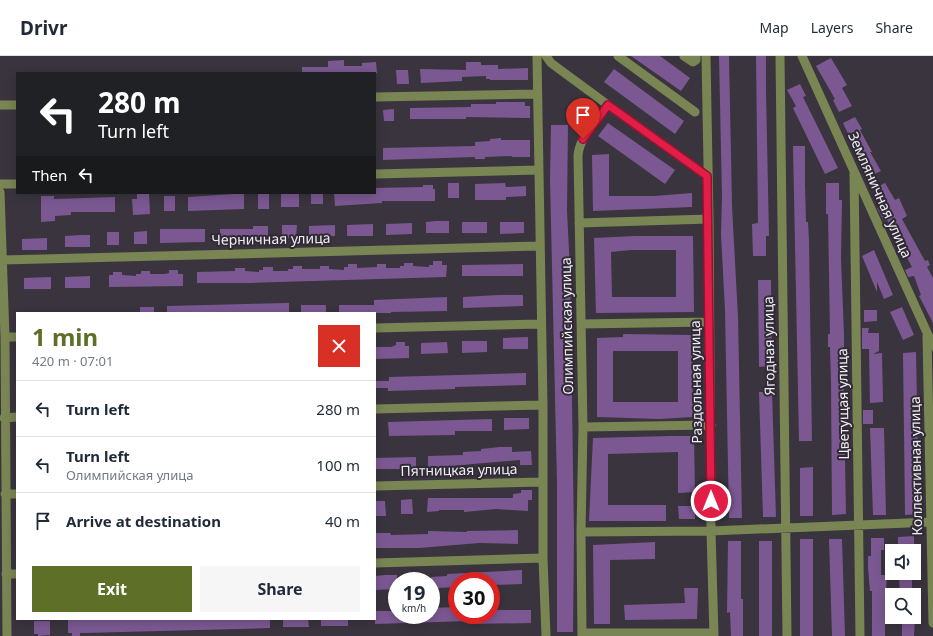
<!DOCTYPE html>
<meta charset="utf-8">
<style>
body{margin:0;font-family:"Noto Sans",sans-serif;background:#f6f6f7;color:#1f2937;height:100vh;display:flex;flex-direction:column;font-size:15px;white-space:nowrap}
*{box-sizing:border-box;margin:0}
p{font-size:13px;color:#747a83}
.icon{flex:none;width:22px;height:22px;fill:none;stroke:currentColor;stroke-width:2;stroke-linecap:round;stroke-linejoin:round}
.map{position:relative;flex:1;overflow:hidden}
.details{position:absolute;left:16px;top:256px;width:360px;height:308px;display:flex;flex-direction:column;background:#fff;border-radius:0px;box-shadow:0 2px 10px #0003}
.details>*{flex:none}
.guide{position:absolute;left:16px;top:16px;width:360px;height:122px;border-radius:0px;box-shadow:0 2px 10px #0003;background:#202124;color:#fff;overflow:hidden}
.tools{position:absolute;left:885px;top:488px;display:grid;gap:8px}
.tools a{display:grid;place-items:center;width:36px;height:36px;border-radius:0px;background:#fff;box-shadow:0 2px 10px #0003;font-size:20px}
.speed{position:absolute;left:388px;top:516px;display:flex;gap:8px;font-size:20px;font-weight:700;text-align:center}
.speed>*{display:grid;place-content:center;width:52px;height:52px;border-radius:50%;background:#fff;box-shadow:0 2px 10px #0003;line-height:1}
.speed small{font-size:10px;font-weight:400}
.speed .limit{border:6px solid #d22;background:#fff;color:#111}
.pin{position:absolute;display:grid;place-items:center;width:34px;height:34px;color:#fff;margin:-41px -17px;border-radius:50% 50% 50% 0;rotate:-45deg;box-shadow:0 0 4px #0007}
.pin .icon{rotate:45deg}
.me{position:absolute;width:44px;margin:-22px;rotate:0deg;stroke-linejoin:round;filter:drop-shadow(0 0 3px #0008)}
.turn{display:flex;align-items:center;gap:14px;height:84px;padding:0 16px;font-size:18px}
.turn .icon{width:52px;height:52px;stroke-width:2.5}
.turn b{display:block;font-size:28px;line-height:34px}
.then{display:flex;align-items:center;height:38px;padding:0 16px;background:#0003;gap:8px;font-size:15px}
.round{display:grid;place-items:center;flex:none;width:42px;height:42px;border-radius:0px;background:#f6f6f7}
.summary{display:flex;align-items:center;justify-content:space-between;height:68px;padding:0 16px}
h1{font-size:24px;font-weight:700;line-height:30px;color:#5e7028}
.action{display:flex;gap:8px;margin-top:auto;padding:8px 16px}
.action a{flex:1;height:46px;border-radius:0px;background:#5e7028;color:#fff;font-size:16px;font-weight:700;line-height:46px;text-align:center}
.action a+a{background:#f6f6f7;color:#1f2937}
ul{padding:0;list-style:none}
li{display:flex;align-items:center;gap:12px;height:56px;padding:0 16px;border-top:1px solid #e0e1e3}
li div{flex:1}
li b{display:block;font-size:15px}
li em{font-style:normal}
header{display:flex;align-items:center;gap:24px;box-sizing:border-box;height:56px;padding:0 20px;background:#fff;border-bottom:1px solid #e0e1e3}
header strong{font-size:19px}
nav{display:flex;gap:22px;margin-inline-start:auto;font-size:14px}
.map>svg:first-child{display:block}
.building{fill:#7b5892;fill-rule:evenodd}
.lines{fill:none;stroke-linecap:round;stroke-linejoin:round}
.minor{stroke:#7a8554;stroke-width:9}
.route-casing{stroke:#92132f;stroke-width:10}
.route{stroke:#e11d48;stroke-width:7}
.labels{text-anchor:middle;stroke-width:4;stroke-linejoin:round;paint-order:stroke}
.street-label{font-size:14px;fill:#f1edf4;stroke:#302a34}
</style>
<header>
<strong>Drivr</strong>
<nav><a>Map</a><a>Layers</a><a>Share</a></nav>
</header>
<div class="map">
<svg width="933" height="580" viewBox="0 0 933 580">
<rect width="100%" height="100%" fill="#3a343e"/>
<path class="building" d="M631,0H660L690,22L681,35Z
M719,0H729L732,150L738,261L742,462H729L725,254L721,178L722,141Z
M756,0H766V36L769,180H766V200H753L752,168L758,167Z
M831,2L847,29L842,32L852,50L839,56L833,44L835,43L816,10Z
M344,4V10H362V7L376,6L377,17H302V11H328V5Z
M466,6H481V9H498V13L528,12V24H490V23H486V20L462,21V25L421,27L420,13L466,14Z
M614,13L684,65L675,78L604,26Z
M396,14H408L409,28H397Z
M800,28L806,40L803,41L838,112L825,118L793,52L796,50L787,34Z
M496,46H525V50H530V62L466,61V63H410V52L471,51V48H496Z
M394,53V65H384L383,54Z
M855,61L862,73L860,74L872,96H870L881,115L868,121L843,67Z
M608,67L675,114L665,128L598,80Z
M551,69H568L567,155L570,214L574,479L573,576H557V428L550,124Z
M501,82V84H530V101H512V100L485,101V103H475V101L383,104V92L475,90V86L490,85V83Z
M793,90H805V128L806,166H808L809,185L812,385H799Z
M609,98V140H654L692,137V151L593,155L592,99Z
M448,127H459V142H448Z
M505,127L506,131L526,130V140L506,141V144H475V128Z
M826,127H839V144H842L841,203L844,278V291H843L846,458L832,459L831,327L830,291H828V278H830L828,158H826Z
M885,127L895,144L899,142L907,160L902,163L925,205L928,204L930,209L927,211L933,222V267L919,240L921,239L914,220L908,221L905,214L912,211L887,164L884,165L877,152L882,150L873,133Z
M423,129H433V133H435V145H382V147L335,150L334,137H375V132L423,131Z
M137,137H149L150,158L133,159L132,143H137Z
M281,137H299V151H281Z
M311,137H323V148H311Z
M233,138H244V153L188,155V141Z
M258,138H269V153H258Z
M41,140H54V143L115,141V156H71V159L55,160V165L41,166Z
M164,140H175V155H164Z
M436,165H449V177H426V166Z
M462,166H487V177H462Z
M500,166H524V177L500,178Z
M412,167V178L386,179V168Z
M373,168V180H347V169Z
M282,169H297L296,182H282Z
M335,169V180L309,181V170Z
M253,170H268V183L220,184V173H253Z
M160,173H205V186L160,187Z
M147,175V188H134V176Z
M107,176H119V189H107Z
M81,179H90V191H65V180Z
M635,180H693L694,256L596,257L594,182ZM631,194H676V241H612L611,196Z
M47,182V194H22V183Z
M874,194L893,239L884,243L877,226V236L862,200Z
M433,205H442V209H447L446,221L249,227H197V216L235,215V212H245V215L259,216V214H263V211H273V215H288V213H293V210H302V213H320V210H329V213L344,214V211H348V208H357V212L377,211V208H386V212H400V210H404V207H413V210L429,211V209H433Z
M523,208V220H462V209Z
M169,214H178V218H183V230L109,231V219H113V216H122V219L136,220V218H141V215H150V218H165L169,217Z
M90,220V232H65V221Z
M51,221V233H24V222Z
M758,224H771L772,310L759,311Z
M499,239H523V250L463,252V241Z
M447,241V255L391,256V257H339V249H374V244Z
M289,247V257H167V250Z
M301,249H326V257H301Z
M140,251H154V257H140Z
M902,251L914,279L903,284L890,256Z
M864,254H877V265L864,266Z
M862,272H869L868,277H879V295L873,298L882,297L883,346L870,347L869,293H862Z
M623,278L692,279L693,361L659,363L597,361V282L623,281ZM613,295H678V346H613Z
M528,281V293H503V282Z
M462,285H487V296L462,297Z
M396,286H405V290H409V302L375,303V291H391L396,289Z
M447,286L448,297L421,298V287Z
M916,296L919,458L905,459L903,297Z
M526,317V329L455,331V333L388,335V332H375V325H389V321Z
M759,336H772L776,461H763Z
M863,354H873V368H863Z
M504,362H529V373L504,374Z
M492,363V375H455V379L389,380L388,366Z
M870,372H884L886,459H873Z
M670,380H694L695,436L678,437V396L608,398V449H666V465H589L593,382Z
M500,391H512V396L531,395L532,409H520V404L428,412V400L463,399V396L481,395V393Z
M416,401V413H375V402Z
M813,411V460H800V412Z
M521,434H532V444H528V455L496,453L464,456V454H439V455L427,456L428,442H513V438L521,437Z
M412,443L413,458H401V444Z
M375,445H385L386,460H375Z
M678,450H695V463H679Z
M518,474V488L479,487L419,492H376V477H390L391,479L428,478V475L467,476V475Z
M914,480V493L898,494V481Z
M871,482H884V494H881V519H887L886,535H885V580H872V535H870L868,512V500H871Z
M800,483H813V580H800Z
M829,483H842L845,580H832Z
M728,485H741V543H743V580H731L730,556L727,557Z
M759,485H772V580H759Z
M655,486V503L610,504V568H594L593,489Z
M522,514V528L491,529V525H457V531L438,532L439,535H431V521L447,520V518Z
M385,519H397V533L375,534V520Z
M899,520H912V539H900Z
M684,532H698L697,563L625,564L624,549L685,547Z
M457,551V559H491V554H531V567L470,568V565L375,568V555H397V559H431V552Z
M902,561H915L914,580H902Z
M68,563H270V572L84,577H80V580H72V577H68Z
M283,563H308L309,571H283Z
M321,563H348V570H321Z
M34,565H50V579L38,580V578H34Z"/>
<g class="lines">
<path class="minor" d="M537,0L543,349V502L546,580
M546,0L551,7L608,49C597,63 580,80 578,99L583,371L581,476L582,580
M618,0L695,56
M684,0L693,6L696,4V0
M706,0L709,163L711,475L714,580
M780,0L787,580
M802,0L933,290
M375,41L537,38
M0,49H17
M608,49L707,120
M854,115L860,580
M375,118L538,114
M0,128H17
M0,136L5,281L7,580
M579,167L709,163
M3,204L539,190
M581,268L709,266
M375,272L541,268
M927,280L933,567
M5,281H17
M375,353L543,349
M4,362L17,361
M583,371L711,369
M375,430L543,426
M5,438H17
M581,476L711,475L932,466
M375,507L543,502
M6,518H17
M582,577H714"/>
</g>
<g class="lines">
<g class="route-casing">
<path id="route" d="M583,83L608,49L707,120L711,445"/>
</g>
<use href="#route" class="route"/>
</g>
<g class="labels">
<g class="street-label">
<text transform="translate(880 139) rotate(66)" y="5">Земляничная улица</text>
<text transform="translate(271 183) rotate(-1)" y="5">Черничная улица</text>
<text transform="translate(567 270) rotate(-91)" y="5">Олимпийская улица</text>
<text transform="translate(769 290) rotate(-91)" y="5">Ягодная улица</text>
<text transform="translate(696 326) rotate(-91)" y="5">Раздольная улица</text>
<text transform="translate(843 348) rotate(-91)" y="5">Цветущая улица</text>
<text transform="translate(916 410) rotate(-91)" y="5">Коллективная улица</text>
<text transform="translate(459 414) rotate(-1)" y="5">Пятницкая улица</text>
</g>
</g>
</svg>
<div class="tools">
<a><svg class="icon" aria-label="sound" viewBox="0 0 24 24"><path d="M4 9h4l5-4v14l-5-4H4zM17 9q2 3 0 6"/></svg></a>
<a><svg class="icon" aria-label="search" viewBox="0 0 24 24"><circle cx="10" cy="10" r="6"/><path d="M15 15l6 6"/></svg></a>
</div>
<div class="speed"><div>19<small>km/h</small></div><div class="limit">30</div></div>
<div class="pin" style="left:583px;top:83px;background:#d93025"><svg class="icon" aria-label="arrive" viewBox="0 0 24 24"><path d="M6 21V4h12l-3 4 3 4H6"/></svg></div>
<svg class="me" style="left:711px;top:445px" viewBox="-20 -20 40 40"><circle r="17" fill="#e11d48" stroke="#fff" stroke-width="3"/><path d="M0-11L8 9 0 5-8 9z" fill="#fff"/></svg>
<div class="guide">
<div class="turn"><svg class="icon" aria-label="left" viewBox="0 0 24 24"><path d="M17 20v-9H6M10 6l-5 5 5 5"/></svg><div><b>280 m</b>Turn left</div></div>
<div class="then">Then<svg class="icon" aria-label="left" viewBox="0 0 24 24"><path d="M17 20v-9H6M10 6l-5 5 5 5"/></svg></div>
</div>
<section class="details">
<div class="summary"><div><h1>1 min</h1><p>420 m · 07:01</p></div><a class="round" style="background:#d93025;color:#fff"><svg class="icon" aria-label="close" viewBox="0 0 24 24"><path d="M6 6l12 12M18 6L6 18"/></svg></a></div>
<ul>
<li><svg class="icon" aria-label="left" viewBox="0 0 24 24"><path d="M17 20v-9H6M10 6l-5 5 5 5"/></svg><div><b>Turn left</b></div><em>280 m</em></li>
<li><svg class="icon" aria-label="left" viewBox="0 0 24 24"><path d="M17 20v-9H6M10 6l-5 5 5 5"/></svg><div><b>Turn left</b><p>Олимпийская улица</p></div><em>100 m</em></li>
<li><svg class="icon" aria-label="arrive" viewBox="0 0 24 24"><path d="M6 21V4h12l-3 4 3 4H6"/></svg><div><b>Arrive at destination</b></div><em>40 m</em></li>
</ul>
<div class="action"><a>Exit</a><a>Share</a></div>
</section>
</div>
